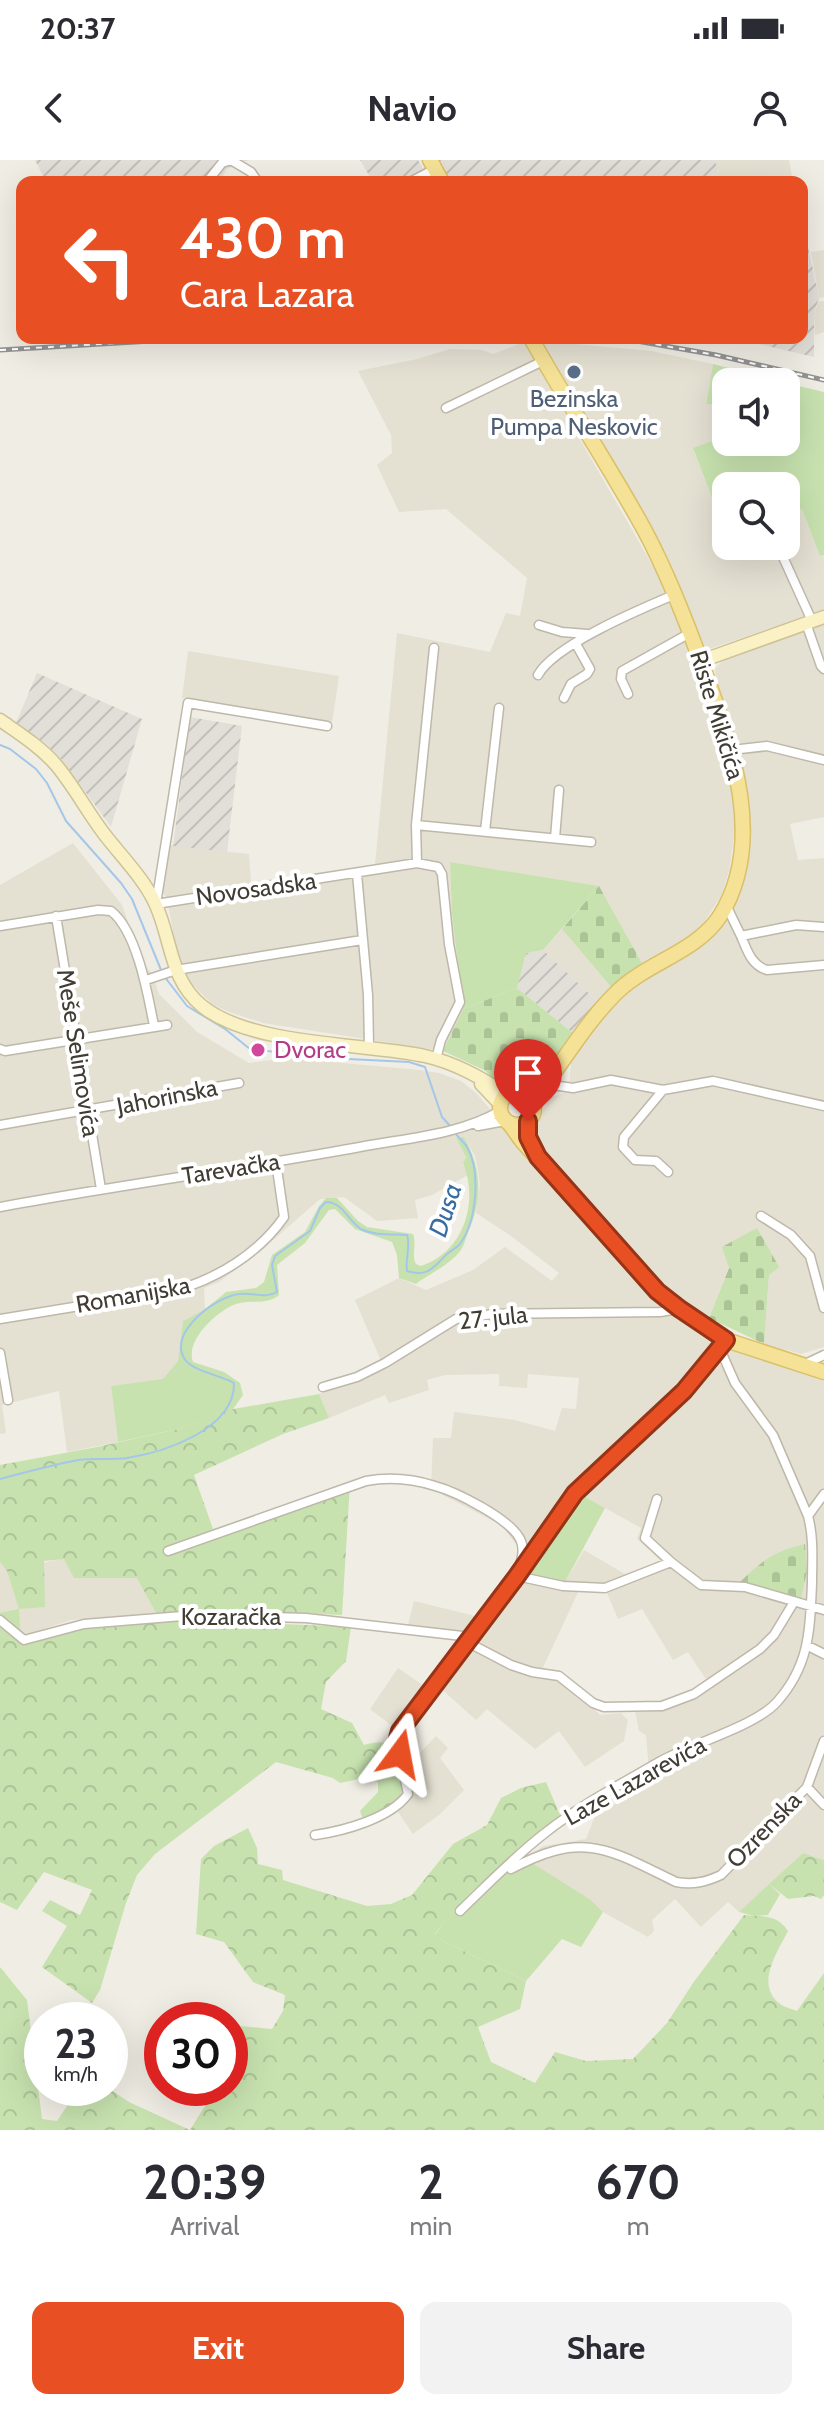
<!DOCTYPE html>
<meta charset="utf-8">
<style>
body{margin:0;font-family:Cabin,sans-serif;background:#f2f2f3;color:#2b2b33;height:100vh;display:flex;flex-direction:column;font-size:30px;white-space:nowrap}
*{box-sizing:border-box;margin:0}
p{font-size:26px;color:#7c7c81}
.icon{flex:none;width:44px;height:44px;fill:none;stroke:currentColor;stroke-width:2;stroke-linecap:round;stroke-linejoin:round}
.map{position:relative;height:1970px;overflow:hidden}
.drawer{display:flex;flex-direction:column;background:#fff;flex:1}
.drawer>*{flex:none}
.guide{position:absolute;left:16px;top:16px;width:792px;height:168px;border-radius:16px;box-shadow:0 8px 32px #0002;background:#e85023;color:#fff;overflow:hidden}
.fabs{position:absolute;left:712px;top:208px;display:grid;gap:16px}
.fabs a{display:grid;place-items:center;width:88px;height:88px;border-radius:16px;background:#fff;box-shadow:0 8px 32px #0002;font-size:40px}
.speed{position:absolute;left:24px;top:1842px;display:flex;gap:16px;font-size:40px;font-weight:700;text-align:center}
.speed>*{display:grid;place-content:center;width:104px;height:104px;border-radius:50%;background:#fff;box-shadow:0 8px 32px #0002;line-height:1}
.speed small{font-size:20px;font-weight:400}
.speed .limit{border:12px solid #d22;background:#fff;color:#111}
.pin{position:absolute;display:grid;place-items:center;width:68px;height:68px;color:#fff;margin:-82px -34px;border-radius:50% 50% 50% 0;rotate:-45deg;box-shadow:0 0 8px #0007}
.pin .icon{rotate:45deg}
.me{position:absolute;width:88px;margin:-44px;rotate:13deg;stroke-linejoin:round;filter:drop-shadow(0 0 6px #0008)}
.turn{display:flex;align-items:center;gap:28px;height:168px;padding:0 32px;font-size:36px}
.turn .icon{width:104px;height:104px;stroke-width:2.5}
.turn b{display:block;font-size:56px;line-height:68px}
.eta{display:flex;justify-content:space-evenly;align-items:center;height:136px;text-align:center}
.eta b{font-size:48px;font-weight:700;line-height:56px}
.primary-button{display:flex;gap:16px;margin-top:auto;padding:16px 32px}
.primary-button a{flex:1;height:92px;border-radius:16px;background:#e85023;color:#fff;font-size:32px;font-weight:700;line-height:92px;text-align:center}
.primary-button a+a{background:#f2f2f3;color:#2b2b33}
.status{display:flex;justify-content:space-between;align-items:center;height:56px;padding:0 40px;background:#fff;direction:ltr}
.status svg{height:22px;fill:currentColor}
header{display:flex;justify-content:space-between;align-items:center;height:104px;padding:0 32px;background:#fff;font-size:36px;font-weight:700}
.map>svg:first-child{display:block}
.residential{fill:#e4e0d2}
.industrial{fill:url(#industrial-furrows)}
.grass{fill:#c7e2af}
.forest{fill:url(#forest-crowns)}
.cemetery{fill:url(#cemetery-stones)}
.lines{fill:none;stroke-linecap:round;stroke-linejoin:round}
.stream{stroke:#a4c7e9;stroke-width:2}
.street-casing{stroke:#beb8aa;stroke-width:11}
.secondary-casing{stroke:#cdc296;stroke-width:15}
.primary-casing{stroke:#d9c069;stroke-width:17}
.street{stroke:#fff;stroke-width:8}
.secondary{stroke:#faf1c4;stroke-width:12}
.primary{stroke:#f5e297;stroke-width:14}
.rail-casing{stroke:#939393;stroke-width:5}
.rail{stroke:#fff;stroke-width:2;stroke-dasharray:6;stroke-linecap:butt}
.route-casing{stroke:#973417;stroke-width:20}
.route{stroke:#e85023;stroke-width:14}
.service-dot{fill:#5c6f8a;stroke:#fff;stroke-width:3}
.hotel-dot{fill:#d1479c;stroke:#fff;stroke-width:3}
.labels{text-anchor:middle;stroke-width:8;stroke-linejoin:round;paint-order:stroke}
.service-label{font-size:24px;fill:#4e5e75;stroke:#fff}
.street-label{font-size:24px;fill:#413d34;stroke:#fff}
.hotel-label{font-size:24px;fill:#b23c85;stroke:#fff;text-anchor:start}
.water-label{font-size:26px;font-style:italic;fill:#376da3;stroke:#fff}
</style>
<div class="status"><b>20:37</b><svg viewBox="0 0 49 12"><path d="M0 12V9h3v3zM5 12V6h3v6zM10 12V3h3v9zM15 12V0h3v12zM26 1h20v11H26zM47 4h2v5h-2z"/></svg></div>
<header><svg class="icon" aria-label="back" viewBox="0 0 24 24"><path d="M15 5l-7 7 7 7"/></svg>Navio<svg class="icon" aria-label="person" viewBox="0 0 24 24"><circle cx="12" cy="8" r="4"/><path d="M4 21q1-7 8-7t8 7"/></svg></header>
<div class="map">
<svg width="824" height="1970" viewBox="0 0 824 1970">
<defs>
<pattern id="industrial-furrows" width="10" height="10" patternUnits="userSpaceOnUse" patternTransform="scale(2)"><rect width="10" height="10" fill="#e2dfd9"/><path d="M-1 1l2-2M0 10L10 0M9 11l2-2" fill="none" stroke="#c3c0bb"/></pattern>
<pattern id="forest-crowns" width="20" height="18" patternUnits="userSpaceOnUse" patternTransform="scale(2)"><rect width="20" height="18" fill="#c7e2af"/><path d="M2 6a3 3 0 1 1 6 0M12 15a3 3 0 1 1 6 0" fill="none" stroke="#acc397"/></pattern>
<pattern id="cemetery-stones" width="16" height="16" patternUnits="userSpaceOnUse" patternTransform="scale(2)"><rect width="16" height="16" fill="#c7e2af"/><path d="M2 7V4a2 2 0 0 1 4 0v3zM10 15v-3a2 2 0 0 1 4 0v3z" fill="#acc397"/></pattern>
</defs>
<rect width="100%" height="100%" fill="#f0ede4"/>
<path class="residential" d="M715,0H789L793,22H715L711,16L718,11Z
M824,90V137L819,138L811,92Z
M819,141H824V172L815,175L814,153Z
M541,181L651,191L713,204L706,243L726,245V276L693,289L726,375V386H786V355L802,349L820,396L824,395V450L709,489L705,487L653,373Z
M524,182L658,415L675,448L710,543L725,595L734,638L735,669L729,711L721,736L700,769L643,805L599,726L450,702L452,754L463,849L443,891L263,863L229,852L212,844L189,821L178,799L167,738L156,724L161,684L249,694L251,722L375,705L397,473L490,492L506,453L520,456L527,418L446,349L399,352L377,305L392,293L391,275L358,211L417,199L450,189L482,190L493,194Z
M824,464V657L790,664L798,700L824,698V1187L801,1194L764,1184L769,1115L729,1107L709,1158L697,1152L681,1142L646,1107L533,975V969L550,938L569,931L571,901L606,855L634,828L715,773L727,761L735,746L747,700L748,643L743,609L716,523L715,508L724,499Z
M188,491L339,516L332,563L182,538Z
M73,683L122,745L144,805L152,813L159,834L197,872L249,903L287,898L420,910L439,913L461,921L476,933L652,1136L719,1183L685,1225L577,1321L528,1384L515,1383L501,1365L431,1329L433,1278H451L454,1252L515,1260L555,1271L562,1248L576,1249L579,1218L528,1214L527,1228L499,1226V1214L445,1215L427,1220L429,1230L389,1243L385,1235L329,1258L319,1234L384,1208L355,1140L399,1118L426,1130L473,1110L505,1087L552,1121L559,1113L511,1076L476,1053L480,1025L478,1010L475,996L464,977L456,978L466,997L463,1004L468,1015L432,1035L415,1040L418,1058L377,1061L344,1037L320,1039L257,1094L219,1122L204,1128L205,1150L183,1161L178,1201L163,1220L111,1226L118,1282L67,1292L59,1231L2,1245L6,1273L0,1274V725Z
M562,769L611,827L598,842L543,790Z
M725,1188L824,1221V1700L803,1693L739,1752L728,1742L701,1767L675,1739L652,1760L654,1771L648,1777L603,1752L591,1740L523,1699L544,1686L586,1679L600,1643L649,1612L646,1575L639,1571L635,1551L679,1545L711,1527L688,1492L673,1500L642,1449L618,1459L607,1433L668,1408L637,1379L641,1368L580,1334Z
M584,1390L630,1417L609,1425L581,1426L539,1516L558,1518L577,1532L600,1555L621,1553L628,1560L624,1581L585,1607L559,1571L535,1589L487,1549L476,1560L438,1526L475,1481L474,1477L510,1429L517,1424L527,1422L561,1429Z
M65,1398L74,1418L137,1417L156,1453L71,1460L22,1476L0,1453V1402L7,1411Z
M414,1441L471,1455L477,1458L469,1474L408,1465Z
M398,1508L427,1528L396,1569L370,1549Z
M436,1576L448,1588L440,1598L464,1630L439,1655L413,1674L398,1652L409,1642L413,1630L409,1604Z"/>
<path class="industrial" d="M35,0H249L227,9L219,22H46Z
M360,0H418L424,10L403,22H373Z
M437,0H715L718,11L711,16L715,22H449Z
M802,58L819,138L814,153V197L733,178H802Z
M37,513L142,559L111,667L62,600L46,584L16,563Z
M190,557L242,566L227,692L173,686Z
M543,790L598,842L574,874L517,828L526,793Z"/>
<path class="grass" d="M713,204L784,222H726V245L706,244Z
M786,223L824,232V395L820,396L802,349L786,355V326H726V375L693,288L726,276V282H786Z
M450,702L599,726L543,790L526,793L517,828L463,849L452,754Z
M464,977C482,1009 483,1039 468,1072C466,1078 464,1085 461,1090C450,1105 430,1113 416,1124L399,1118L397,1095L392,1082L355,1069L335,1049L329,1050L305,1083L277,1105L279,1135C266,1146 251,1139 236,1144C217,1151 185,1180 193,1202L224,1212L240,1223L243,1235L233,1249L178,1269L118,1282L111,1226L163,1219L178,1201L183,1161L204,1150L226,1132L256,1128L264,1122L272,1095L305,1072L319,1046L326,1038H337L358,1061L367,1067L413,1074C417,1085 411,1095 416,1104L421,1106C464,1092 479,1042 463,1003L466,997L456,978Z
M580,1334L605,1348L565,1422L530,1414L529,1407L562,1355Z
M19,1449L21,1485L0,1474V1453Z
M516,1693L591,1740L603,1752L581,1787L562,1779L526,1821L443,1781L435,1775L448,1756Z
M769,1724L780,1734L768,1755L754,1756L739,1752Z"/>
<path class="forest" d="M319,1234L329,1258L283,1274L194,1315L213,1369L350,1324L342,1455L213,1449L156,1453L137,1418H74L64,1399L44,1401L45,1447L19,1449L7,1411L0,1402V1305L97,1287L178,1269L228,1250Z
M195,1460L351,1467L346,1501L326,1522L321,1549L352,1563L364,1585C372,1583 382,1580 389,1585C401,1592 407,1632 398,1643C390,1652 374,1655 363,1659L360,1651L378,1632V1622L363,1618L340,1623L333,1618L276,1602L155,1694L137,1715L126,1743L100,1830L92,1843L42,1807L67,1766L42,1751L50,1740L80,1755L92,1730L44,1712L17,1750L0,1742V1474L22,1485L69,1468Z
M546,1622L560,1655C517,1692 468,1728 435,1774L443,1781L526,1821L520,1849L478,1867L491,1902L535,1923L555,1892L586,1901L633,1899L667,1863L693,1823L744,1755C762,1757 777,1754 788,1771C778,1791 755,1824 779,1843C783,1847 792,1849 797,1851L824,1813V1970H0V1807L27,1840L42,1959L57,1961L79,1928H108L129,1942L190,1970L216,1928H230V1900L238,1883L240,1866L272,1869L283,1851L285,1835L253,1822L224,1782L196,1774L201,1699L214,1686L248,1668L257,1688L258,1704L282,1710L283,1720L367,1746L391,1744L412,1735L453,1684L487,1665L501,1638L521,1628Z
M803,1693L824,1700V1735L821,1739L814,1736L788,1739L769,1724Z"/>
<path class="cemetery" d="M599,726L643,805L611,827L562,769Z
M517,828L574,874L543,912L527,925L505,928L484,910L443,891L463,849Z
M757,1068L779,1107L769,1115L764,1184L709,1158L729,1108L722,1087Z
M805,1384L807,1411L801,1438L795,1439L740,1422C763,1400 773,1392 805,1384Z"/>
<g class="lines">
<path class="stream" d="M0,585L10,589L36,609L47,623L66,661L121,723L132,739L161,810
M164,816L187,846L225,869L250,889L328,898L409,902L425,907L442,957L451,967
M0,1319C26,1312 52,1305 78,1300C94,1298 111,1300 127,1298C165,1292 235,1269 234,1223C220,1215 191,1211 184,1198C168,1172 217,1136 239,1134C252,1132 265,1139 277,1132L272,1105L275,1096L310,1071L320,1048L326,1042C343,1042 348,1061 361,1069C375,1076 392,1074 407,1075C411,1086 405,1098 407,1111C425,1117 432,1110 444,1097C448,1092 455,1089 459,1085C477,1063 481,1011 467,987C464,982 458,977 454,972"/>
<g class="street-casing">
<path id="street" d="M231,0L251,12L258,22
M207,22L222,3L231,0
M410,22L435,9
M446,248L543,201
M778,386L812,461
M806,463L821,506L824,509
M539,465L562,472L587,474
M538,515C554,485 643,448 676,434
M628,534L621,519L622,511L690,473
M564,538L571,524L587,514L590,509L576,484
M327,566L188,543L156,744L417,703L438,707L442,714L449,784L460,842L441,880L436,899
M732,590L767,586L824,600
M416,665L591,682
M485,671L499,548
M555,678L559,630
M417,703L416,665L434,488
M357,714L368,835L369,887
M726,745L741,776L796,765L824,767
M56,756L101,1029
M0,766L98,750L111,751C137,771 148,835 154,866
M741,776C747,790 751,805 767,810L824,805
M146,820L176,810L362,780
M0,889L5,891L167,865
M546,924L573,928L611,920L663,930L713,921L824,946
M663,930L624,977L623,987L635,1000L656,1001L668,1012
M0,965L239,923
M478,966L505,961
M0,1047C120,1025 240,1009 360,987C406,978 459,975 500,951
M761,1056L791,1075L810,1096L824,1148
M0,1159L177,1130C218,1118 259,1093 284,1057L276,1002
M721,1187L720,1189L735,1223L773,1275L808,1356
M0,1193L8,1240
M805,1204L824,1195
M323,1227L357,1217L385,1203L456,1159L493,1154L660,1152L679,1149
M657,1339L645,1378L671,1402L701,1425L745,1427L824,1450
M168,1391L366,1321C388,1317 413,1319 435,1326C457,1332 510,1359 520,1379C526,1390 520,1404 517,1416L563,1426L605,1428L671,1402
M0,1460L24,1480L84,1464L195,1455L306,1458L471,1477
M467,1482L511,1505L532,1512L559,1516L593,1543L604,1547L662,1546L694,1534L760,1489L774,1475L794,1442
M808,1486L824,1494
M807,1627L824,1645
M315,1675C344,1671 391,1658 408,1634L397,1582L400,1571L416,1548L524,1406L555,1358L575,1333L684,1231L720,1189
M511,1709C584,1670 608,1689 676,1722C693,1725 706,1722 721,1715L807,1627L824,1581
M460,1751C487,1725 515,1696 545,1673C579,1646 621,1624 659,1602C690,1584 756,1566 777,1542C810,1505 810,1469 812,1423C812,1400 814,1378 808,1356L824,1334"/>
</g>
<g class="secondary-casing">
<path id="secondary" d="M701,501L824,457
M0,560C20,574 41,587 57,606C75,628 88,653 105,675C122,697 144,719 155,743C172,779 169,819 202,846C251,886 363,883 425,896C456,903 481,918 507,934
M481,924L500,944"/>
</g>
<g class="primary-casing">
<path id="primary" d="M430,0L442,22
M531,178C567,243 609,305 645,371C669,416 687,463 704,510C731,585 767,681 720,756C696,793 644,803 614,835C584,865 560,907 533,941
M500 948a17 17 0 1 1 34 0a17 17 0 1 1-34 0Z
M509,963L522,981L657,1131L680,1149L726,1180L824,1212"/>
</g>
<use href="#street" class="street"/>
<use href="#secondary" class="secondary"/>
<use href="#primary" class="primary"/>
<g class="rail-casing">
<path id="rail" d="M620,178L716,195L824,220
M0,190L202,178"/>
</g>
<use href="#rail" class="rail"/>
</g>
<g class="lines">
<g class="route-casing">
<path id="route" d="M400,1594L397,1582L400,1571L517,1416L575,1333L684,1231L726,1180L680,1149L657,1131L538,997L528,977V961"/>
</g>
<use href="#route" class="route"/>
</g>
<circle class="service-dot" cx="574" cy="212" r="8"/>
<circle class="hotel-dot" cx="258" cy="890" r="8"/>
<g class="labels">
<g class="service-label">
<text x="574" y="247">Bezinska<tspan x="574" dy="28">Pumpa Neskovic</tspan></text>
</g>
<g class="street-label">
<text transform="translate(717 555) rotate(73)" y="8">Riste Mikičića</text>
<text transform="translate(256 729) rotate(-8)" y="8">Novosadska</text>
<text transform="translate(78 893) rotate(81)" y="8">Meše Selimovića</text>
<text transform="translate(167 937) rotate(-11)" y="8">Jahorinska</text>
<text transform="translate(231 1009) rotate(-9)" y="8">Tarevačka</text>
<text transform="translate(133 1135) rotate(-10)" y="8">Romanijska</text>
<text transform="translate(493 1158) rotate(-6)" y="8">27. jula</text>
<text x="231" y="1465">Kozaračka</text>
<text transform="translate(635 1621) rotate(-29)" y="8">Laze Lazarevića</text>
<text transform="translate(764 1670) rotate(-46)" y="8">Ozrenska</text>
</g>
<g class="hotel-label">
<text x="274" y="898">Dvorac</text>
</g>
<g class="water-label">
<text transform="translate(445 1050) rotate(-72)" y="9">Dusa</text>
</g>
</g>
</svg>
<div class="fabs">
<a><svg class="icon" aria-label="sound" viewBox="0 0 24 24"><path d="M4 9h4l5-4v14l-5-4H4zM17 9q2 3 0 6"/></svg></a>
<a><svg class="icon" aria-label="search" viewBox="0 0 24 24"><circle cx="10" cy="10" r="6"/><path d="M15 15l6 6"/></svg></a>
</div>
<div class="speed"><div>23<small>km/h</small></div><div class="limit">30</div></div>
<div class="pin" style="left:528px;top:961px;background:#d93025"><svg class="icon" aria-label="arrive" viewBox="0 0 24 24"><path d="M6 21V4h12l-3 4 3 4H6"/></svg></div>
<svg class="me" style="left:400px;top:1594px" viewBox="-20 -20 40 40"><path d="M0-17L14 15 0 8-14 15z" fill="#e85023" stroke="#fff" stroke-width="4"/></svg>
<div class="guide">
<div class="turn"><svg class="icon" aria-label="left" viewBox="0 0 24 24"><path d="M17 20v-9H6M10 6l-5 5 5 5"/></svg><div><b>430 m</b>Cara Lazara</div></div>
</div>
</div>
<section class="drawer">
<div class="eta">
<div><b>20:39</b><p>Arrival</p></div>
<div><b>2</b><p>min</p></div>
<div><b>670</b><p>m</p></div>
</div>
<div class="primary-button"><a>Exit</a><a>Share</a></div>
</section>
